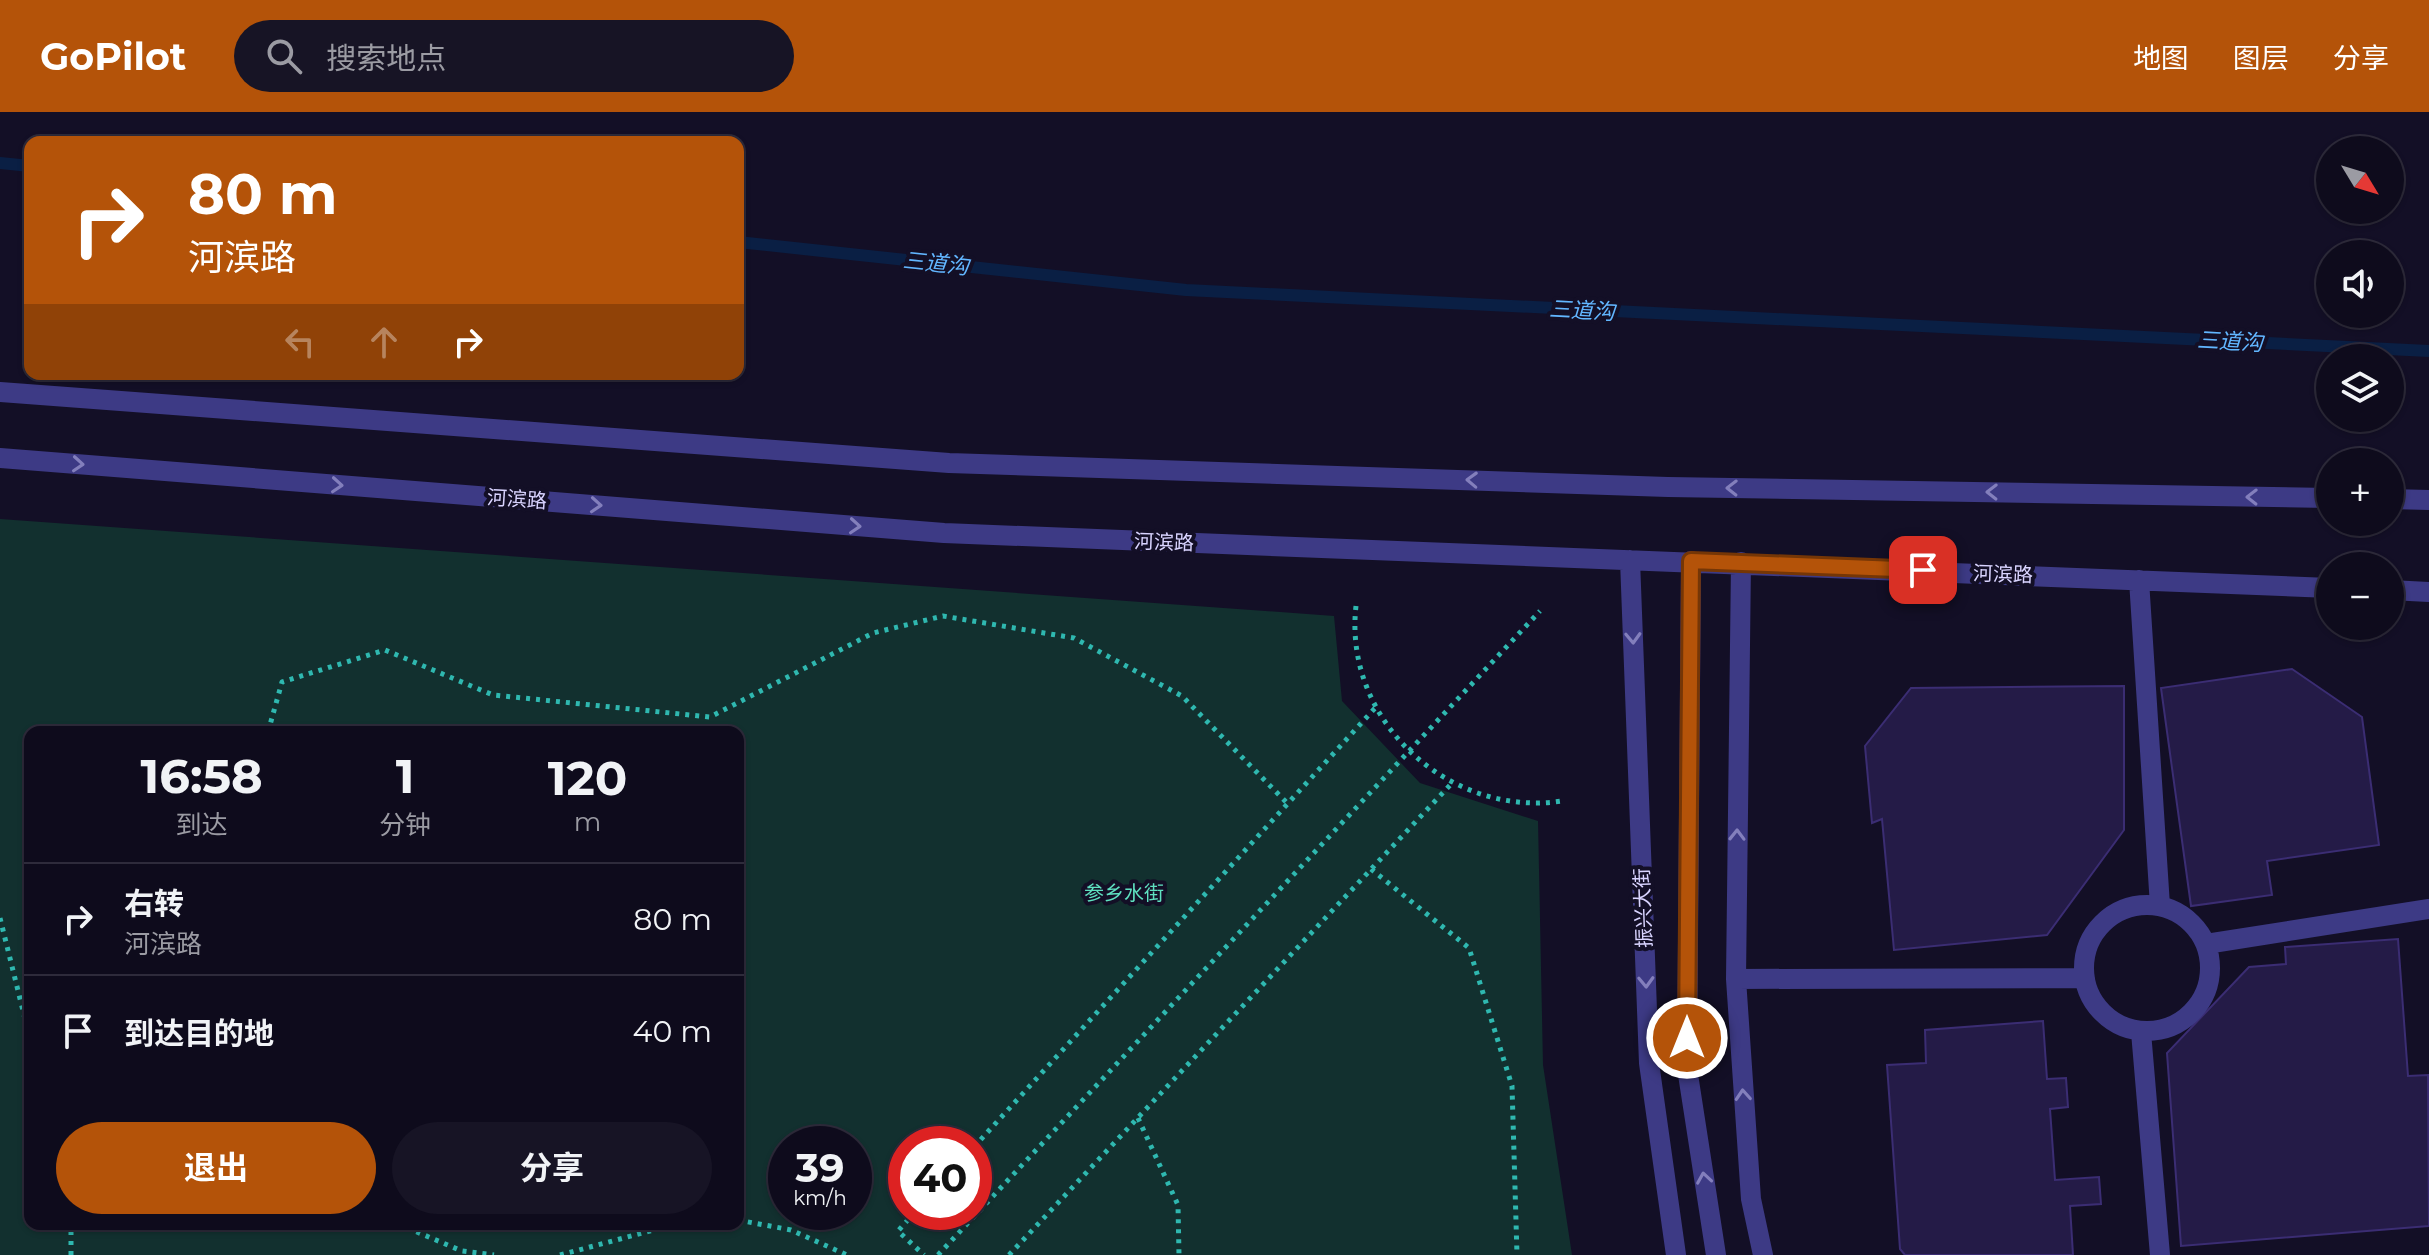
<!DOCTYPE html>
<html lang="zh">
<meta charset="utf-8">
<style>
body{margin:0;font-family:Montserrat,"Noto Sans SC",sans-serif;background:#171425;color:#f1f3f6;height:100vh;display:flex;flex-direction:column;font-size:30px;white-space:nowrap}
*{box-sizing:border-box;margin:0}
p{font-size:26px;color:#9b9ba3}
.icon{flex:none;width:44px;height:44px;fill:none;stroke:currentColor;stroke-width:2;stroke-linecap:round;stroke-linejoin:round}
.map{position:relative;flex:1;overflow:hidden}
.drawer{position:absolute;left:24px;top:614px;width:720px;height:504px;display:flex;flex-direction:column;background:#0e0b1c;border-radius:16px;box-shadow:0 2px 6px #0004,0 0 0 2px #2e2b3b}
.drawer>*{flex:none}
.banner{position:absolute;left:24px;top:24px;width:720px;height:244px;border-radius:16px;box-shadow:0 2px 6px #0004,0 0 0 2px #2e2b3b;background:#b45309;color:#fff;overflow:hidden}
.needle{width:52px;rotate:128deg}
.tools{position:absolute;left:2316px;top:24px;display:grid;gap:16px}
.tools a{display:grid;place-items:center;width:88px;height:88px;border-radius:50%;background:#0e0b1c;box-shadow:0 2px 6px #0004,0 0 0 2px #2e2b3b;font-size:40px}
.speed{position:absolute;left:768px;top:1014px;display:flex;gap:16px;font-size:40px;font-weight:700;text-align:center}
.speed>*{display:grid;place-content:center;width:104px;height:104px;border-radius:50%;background:#0e0b1c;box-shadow:0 2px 6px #0004,0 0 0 2px #2e2b3b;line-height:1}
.speed small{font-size:20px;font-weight:400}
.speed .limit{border:12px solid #d22;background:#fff;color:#111}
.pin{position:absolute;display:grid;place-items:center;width:68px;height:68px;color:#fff;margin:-34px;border-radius:16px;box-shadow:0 4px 12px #0006}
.me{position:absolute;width:88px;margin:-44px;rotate:0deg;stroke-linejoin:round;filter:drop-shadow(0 0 6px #0008)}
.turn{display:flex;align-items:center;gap:28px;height:168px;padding:0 32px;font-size:36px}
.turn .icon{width:104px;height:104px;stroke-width:2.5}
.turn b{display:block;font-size:56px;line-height:68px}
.lanes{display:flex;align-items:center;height:76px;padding:0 32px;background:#0003;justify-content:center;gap:40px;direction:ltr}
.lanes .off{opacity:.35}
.eta{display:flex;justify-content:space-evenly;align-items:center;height:136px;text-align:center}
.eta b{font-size:48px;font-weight:700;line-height:56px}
.action{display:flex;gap:16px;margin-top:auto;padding:16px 32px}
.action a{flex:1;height:92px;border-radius:48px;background:#b45309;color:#fff;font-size:32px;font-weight:700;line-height:92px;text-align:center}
.action a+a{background:#171425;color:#f1f3f6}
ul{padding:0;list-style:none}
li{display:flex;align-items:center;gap:24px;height:112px;padding:0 32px;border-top:2px solid #2e2b3b}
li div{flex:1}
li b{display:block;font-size:30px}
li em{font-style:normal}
header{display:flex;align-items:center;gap:48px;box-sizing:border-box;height:112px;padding:0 40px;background:#b45309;color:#fff}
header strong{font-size:38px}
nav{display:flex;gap:44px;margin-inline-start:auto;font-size:28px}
.search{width:560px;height:72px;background:#171425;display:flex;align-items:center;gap:20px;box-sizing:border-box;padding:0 28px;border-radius:44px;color:#9b9ba3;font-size:30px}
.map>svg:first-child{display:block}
.green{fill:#12302f;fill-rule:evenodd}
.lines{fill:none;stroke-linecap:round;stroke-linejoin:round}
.stream{stroke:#0a1f44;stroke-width:12}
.building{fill:#241b47;stroke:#3b2d73;stroke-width:2}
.path{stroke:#2fb8b0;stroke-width:5;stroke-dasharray:4 6;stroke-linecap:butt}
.minor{stroke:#3d3a85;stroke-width:20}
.oneway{stroke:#837fbc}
.route-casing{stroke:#753606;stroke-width:20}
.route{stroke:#b45309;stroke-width:14}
.labels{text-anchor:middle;stroke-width:8;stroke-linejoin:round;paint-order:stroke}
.street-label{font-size:20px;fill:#d9d4ff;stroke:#130f26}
.park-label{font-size:20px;fill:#5fe0c0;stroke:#130f26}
.water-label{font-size:22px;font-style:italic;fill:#62b6ff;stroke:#130f26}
</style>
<header>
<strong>GoPilot</strong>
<div class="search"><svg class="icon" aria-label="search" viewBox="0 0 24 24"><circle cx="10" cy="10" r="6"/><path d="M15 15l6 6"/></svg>搜索地点</div>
<nav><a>地图</a><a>图层</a><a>分享</a></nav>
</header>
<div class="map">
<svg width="2429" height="1143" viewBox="0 0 2429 1143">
<rect width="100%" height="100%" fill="#130f26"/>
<path class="green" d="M0,407L1334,504L1342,589L1420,671L1538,709L1543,953L1572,1143H0ZM30,620H738V1112H30ZM786,1032H854V1100H786ZM906,1032H974V1100H906Z"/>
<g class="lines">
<path class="stream" d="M0,51L30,54
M738,130L1186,178L2429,239"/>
</g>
<path class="building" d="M2292,557L2362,605L2379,733L2267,749L2272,783L2191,794L2161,576Z
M2124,574V718L2047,823L1894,838L1882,707L1872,711L1865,634L1911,576Z
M2398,827L2408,964L2428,963L2429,1114L2181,1134L2167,941L2249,855L2286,852L2285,835Z
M2043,909L2047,967L2066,966L2068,995L2050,997L2055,1068L2099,1065L2101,1092L2070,1094L2073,1143H1905L1900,1137L1887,953L1926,951L1925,918Z"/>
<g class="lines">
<path class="path" d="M1356,494C1343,609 1449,706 1562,689
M268,620L282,570L385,538L493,583L710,605L873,521L943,504L1074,526L1182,584L1288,692
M1371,757L1469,836L1512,974L1517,1143
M0,806L30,927
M1138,1006L1178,1093L1179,1143
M974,1035L1376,595
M915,1100L898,1119L924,1143
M738,1108L791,1118L847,1143
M398,1112L462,1139L494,1143
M71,1143V1112
M560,1143L676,1112
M938,1143L1540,499
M1009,1143L1452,671"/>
<path class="minor" d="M0,280L949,351L1668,375L2330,386
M0,346L944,421L2330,476
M2390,387L2429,388
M1630,448L1649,951L1676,1143
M1691,449L1687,956L1716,1143
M1741,450L1736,867L1751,1087L1763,1143
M2139,468L2160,794
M2390,478L2429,480
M2084 856a63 63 0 1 1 126 0a63 63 0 1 1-126 0Z
M2206,832L2429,797
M1736,867L2085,866
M2141,920L2160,1143"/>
</g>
<defs><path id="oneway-chevron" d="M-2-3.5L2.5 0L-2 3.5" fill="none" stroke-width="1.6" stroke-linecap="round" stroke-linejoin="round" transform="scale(2)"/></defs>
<g class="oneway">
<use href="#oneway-chevron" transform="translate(78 352) rotate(4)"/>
<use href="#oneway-chevron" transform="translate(1472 368) rotate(-178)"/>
<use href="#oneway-chevron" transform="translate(337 373) rotate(4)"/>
<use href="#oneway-chevron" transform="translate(1732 376) rotate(-179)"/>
<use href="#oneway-chevron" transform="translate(1992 380) rotate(-179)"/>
<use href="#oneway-chevron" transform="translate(2252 385) rotate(-179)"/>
<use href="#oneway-chevron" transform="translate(596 393) rotate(4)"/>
<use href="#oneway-chevron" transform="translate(855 414) rotate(4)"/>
<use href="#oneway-chevron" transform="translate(1633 526) rotate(88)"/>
<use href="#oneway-chevron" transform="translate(1737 723) rotate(-89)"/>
<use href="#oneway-chevron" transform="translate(1646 870) rotate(88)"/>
<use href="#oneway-chevron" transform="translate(1743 983) rotate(-94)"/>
<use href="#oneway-chevron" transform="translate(1704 1066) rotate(-99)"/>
</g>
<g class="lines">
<g class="route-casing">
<path id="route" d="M1687,926L1691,449L1923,458"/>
</g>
<use href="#route" class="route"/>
</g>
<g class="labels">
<g class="street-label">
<text transform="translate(517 387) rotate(4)" y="7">河滨路</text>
<text transform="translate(1164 430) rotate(2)" y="7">河滨路</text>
<text transform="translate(2003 462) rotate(2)" y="7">河滨路</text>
<text transform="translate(1643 796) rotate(-92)" y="7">振兴大街</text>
</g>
<g class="park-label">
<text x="1124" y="788">参乡水街</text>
</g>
<g class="water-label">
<text transform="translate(936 151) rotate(6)" y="8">三道沟</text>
<text transform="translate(1582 198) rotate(3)" y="8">三道沟</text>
<text transform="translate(2230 229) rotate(3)" y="8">三道沟</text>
</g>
</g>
</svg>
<div class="tools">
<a><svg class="needle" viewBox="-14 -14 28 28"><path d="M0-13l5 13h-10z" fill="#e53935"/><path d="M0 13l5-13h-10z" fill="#9b9ba3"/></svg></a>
<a><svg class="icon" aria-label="sound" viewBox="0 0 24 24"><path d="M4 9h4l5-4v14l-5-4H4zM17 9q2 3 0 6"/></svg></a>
<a><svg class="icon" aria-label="layers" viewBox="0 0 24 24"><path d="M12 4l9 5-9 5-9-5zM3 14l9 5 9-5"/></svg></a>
<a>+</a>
<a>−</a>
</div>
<div class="speed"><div>39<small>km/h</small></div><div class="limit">40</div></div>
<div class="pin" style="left:1923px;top:458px;background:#d93025"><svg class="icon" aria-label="arrive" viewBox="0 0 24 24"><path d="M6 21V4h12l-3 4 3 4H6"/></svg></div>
<svg class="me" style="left:1687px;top:926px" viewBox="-20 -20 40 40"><circle r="17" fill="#b45309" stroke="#fff" stroke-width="3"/><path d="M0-11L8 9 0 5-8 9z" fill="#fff"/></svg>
<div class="banner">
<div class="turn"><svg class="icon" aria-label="right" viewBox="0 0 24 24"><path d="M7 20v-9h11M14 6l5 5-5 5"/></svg><div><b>80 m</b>河滨路</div></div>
<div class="lanes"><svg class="icon off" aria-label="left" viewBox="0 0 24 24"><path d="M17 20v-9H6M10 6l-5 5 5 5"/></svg><svg class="icon off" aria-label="ahead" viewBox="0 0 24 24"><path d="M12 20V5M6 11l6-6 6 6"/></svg><svg class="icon" aria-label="right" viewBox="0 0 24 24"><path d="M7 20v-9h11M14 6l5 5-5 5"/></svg></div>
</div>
<section class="drawer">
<div class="eta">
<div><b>16:58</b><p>到达</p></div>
<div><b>1</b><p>分钟</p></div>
<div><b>120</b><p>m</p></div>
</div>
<ul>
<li><svg class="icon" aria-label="right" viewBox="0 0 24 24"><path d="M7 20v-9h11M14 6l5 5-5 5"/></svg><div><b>右转</b><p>河滨路</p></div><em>80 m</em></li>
<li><svg class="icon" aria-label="arrive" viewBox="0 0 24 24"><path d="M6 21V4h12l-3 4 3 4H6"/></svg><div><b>到达目的地</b></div><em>40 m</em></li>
</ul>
<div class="action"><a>退出</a><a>分享</a></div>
</section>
</div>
